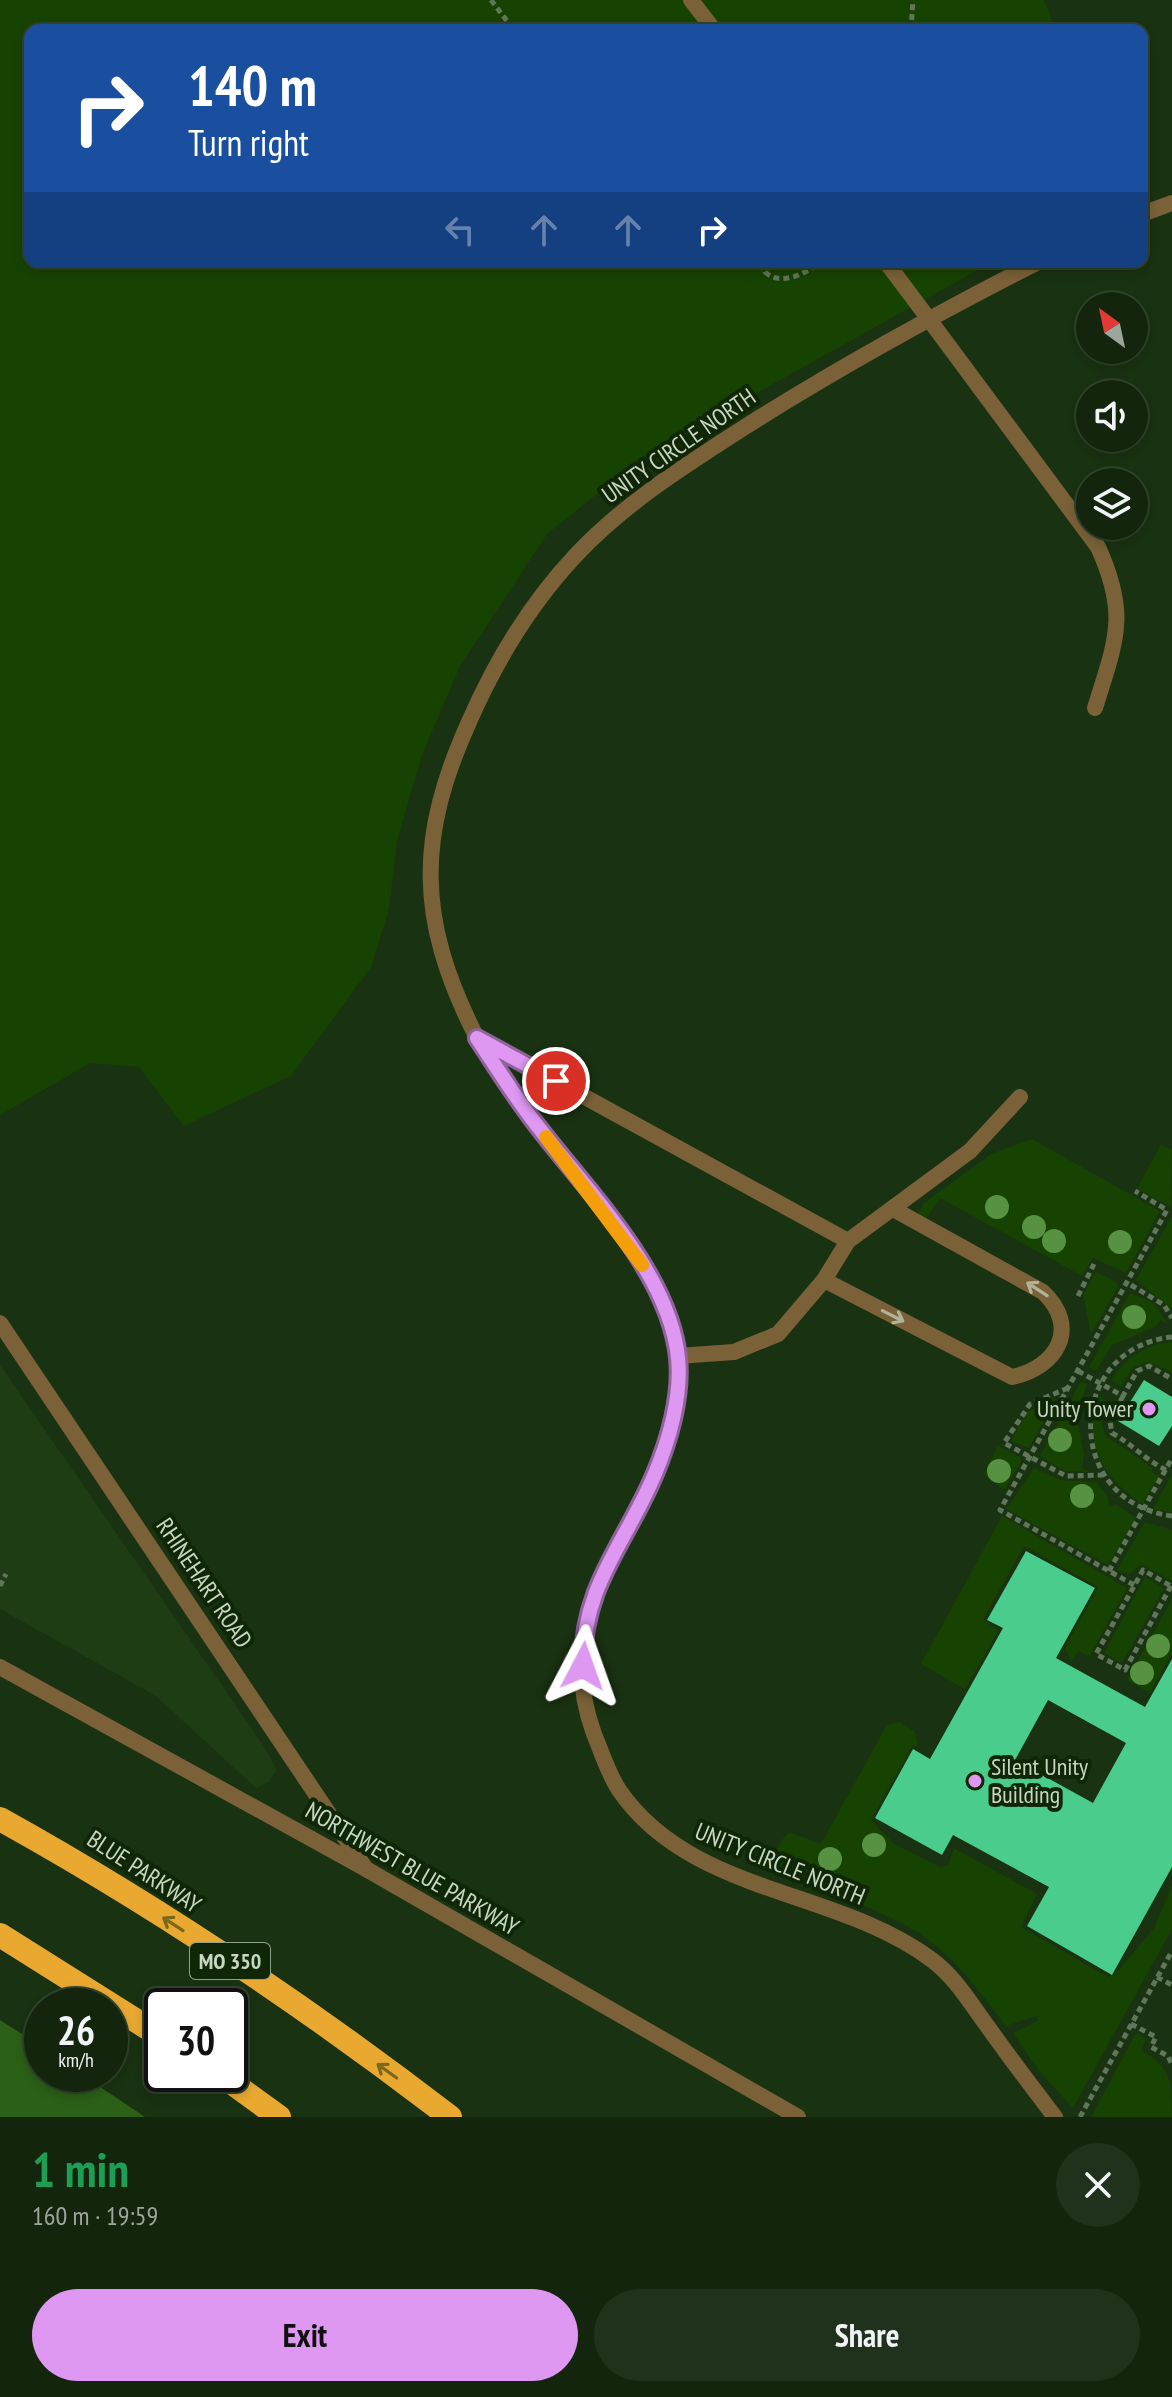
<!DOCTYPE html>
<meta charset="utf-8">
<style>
body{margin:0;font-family:"PT Sans Narrow",sans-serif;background:#20321b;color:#f1f3f6;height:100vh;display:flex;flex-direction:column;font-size:30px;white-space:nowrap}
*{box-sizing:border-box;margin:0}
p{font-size:26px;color:#9da59d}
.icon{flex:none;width:44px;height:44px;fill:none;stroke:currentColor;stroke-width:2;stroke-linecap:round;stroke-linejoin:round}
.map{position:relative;height:2117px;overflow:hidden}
.details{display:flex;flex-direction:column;background:#13260d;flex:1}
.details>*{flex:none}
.guide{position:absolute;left:24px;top:24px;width:1124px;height:244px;border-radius:16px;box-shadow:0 4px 12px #0003,0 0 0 2px #32432e;background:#1a4fa0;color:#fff;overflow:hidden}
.needle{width:52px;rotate:327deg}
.tools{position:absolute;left:1076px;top:292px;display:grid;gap:16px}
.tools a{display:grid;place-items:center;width:72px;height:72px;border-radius:50%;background:#13260d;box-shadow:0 4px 12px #0003,0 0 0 2px #32432e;font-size:40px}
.speed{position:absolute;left:24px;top:1988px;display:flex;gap:16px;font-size:40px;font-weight:700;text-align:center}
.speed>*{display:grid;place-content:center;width:104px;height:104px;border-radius:50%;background:#13260d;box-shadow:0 4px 12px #0003,0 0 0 2px #32432e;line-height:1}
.speed small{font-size:20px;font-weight:400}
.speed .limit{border:4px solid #111;border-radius:12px;background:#fff;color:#111}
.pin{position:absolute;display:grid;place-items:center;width:68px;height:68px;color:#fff;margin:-34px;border:4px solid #fff;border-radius:50%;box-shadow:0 2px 8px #0007}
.me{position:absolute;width:88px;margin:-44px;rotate:4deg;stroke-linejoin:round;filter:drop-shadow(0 0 6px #0008)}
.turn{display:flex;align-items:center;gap:28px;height:168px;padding:0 32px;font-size:36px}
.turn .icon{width:104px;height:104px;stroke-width:2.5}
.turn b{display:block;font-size:56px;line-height:68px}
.lanes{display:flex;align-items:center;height:76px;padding:0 32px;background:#0003;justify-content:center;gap:40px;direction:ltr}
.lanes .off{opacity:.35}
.round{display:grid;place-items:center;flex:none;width:84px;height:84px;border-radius:42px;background:#20321b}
.summary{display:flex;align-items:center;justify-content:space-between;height:136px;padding:0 32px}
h1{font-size:48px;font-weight:700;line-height:60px;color:#1e9e55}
.button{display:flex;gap:16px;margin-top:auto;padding:16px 32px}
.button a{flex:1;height:92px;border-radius:48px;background:#de98f2;color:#111;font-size:32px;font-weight:700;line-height:92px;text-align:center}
.button a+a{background:#20321b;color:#f1f3f6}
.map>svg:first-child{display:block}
.built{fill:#1f3d15}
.green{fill:#164302}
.forest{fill:#2c6017}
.building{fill:#49cc8c;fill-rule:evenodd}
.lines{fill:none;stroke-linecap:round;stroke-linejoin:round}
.path{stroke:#607559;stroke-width:5;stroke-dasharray:6 4;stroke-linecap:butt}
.service{stroke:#7a6138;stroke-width:16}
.minor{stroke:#7a6138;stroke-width:16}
.tertiary{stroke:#7a6138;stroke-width:16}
.motorway{stroke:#e9a931;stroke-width:24}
.tree{fill:#569241}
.oneway{stroke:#b1b499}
.oneway2{stroke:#7c681c}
.route-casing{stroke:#90639d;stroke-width:20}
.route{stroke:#de98f2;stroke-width:14}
.slow{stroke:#f59e0b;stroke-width:14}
.poi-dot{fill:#de98f2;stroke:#0f2706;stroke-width:3}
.labels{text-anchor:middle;stroke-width:8;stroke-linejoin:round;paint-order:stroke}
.shield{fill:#0f2706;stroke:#90a28a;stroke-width:2}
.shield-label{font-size:22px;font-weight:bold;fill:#c8d7c3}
.street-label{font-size:24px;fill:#c8d7c3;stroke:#0f2706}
.poi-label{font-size:24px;fill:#c8d7c3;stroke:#0f2706;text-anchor:end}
</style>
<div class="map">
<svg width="1172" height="2117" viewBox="0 0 1172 2117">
<rect width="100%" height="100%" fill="#193211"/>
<path class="built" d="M0,1365L261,1742L277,1770L268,1782L256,1788L156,1696L0,1609Z"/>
<path class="green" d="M0,0H1044L1056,30H30V262H992L647,454L547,534L460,666L422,755L397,840L389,909L371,967L291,1076L184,1126L139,1067L90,1063L0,1115Z
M1032,1139L1160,1211L1126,1273L1093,1258L1082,1276L940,1198L926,1219L918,1214L924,1203L991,1154Z
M1161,1144L1172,1150L1171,1207L1137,1189Z
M1172,1216V1309L1136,1280Z
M1096,1272L1116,1282L1118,1287L1091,1334L1083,1295Z
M1130,1293L1153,1303L1169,1325L1161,1320L1155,1327L1112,1345L1096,1371L1089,1367Z
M1172,1342V1372L1148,1362L1133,1367L1121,1386L1111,1381C1125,1358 1145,1344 1172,1342Z
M1081,1381L1087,1385L1074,1423L1078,1425L1084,1455L1082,1468L1091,1472L1065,1471L1040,1456Z
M1100,1396L1110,1404L1101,1422L1106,1436L1153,1468L1152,1472L1159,1476L1143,1504C1106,1482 1079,1440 1100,1396Z
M1056,1399L1029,1448L1011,1441L1027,1412Z
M998,1446L1020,1457L1021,1462L1004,1490L984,1475Z
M1034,1468L1060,1480L1096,1482L1108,1497L1109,1506L1117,1505L1136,1518L1108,1565L1006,1509Z
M1172,1474V1512L1153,1509Z
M1002,1516L1127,1588L1089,1657L1078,1651L1071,1662L1065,1648L1098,1587L1024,1546L983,1620L999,1630L965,1689L921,1664Z
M1145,1522L1172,1530V1581L1141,1564L1130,1574L1117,1570Z
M1145,1577L1164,1588L1122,1663L1104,1653Z
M1172,1599V1653L1150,1693L1127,1680Z
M900,1722L915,1732L918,1747L913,1745L871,1820L893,1843L940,1867L948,1865L954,1848L1037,1894L1021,1927L1108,1977L1119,1970L1154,1928L1172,1886V1929L1073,2108L1038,2070L1013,2033L1038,2021L1037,2016L1006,2026C954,1957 934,1932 851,1901C834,1894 794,1887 782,1875C769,1863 778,1842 789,1832L821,1844L887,1725Z
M1136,2033L1146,2039L1141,2050C1172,2068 1172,2081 1172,2117H1091Z"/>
<path class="forest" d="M0,2020L42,2047V2074H81L145,2117H0Z"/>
<path class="building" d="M1144,1380L1172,1397V1426L1159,1446L1118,1421Z
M1026,1551L1095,1588L1056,1658L1145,1707L1172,1659V1867L1112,1975L1027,1926L1049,1887L953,1835L942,1855L875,1818L913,1749L930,1759L1003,1628L987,1620ZM1048,1700L1126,1743L1093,1803L1015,1760Z"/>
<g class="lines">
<path class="path" d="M491,0L514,30
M911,30L913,0
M764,262L765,272C783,288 806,271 824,262
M1131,1285L1164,1305L1172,1318
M1078,1296L1094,1264
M1172,1337C1065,1348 1062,1502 1172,1516
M1078,1371L1123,1396L1137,1371L1149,1366L1172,1379
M1068,1388L1030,1404L1004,1443L1066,1476L1104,1475
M1123,1396L1110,1421L1112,1433C1132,1444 1144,1459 1166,1470
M1109,1571L1172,1458
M1134,1585L1000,1510L1167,1210L1135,1191
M0,1586L6,1574
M1171,1586L1125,1670L1096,1654L1143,1570L1171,1586H1172
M1157,1977L1172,1985
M1131,2024L1156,2037L1151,2047L1168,2056L1172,2065
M1080,2117L1172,1951"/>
<path class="service" d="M928,318L1098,547C1129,615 1116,640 1095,708
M477,1038L848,1241
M824,1280L1012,1377C1058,1367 1080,1327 1043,1292L895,1210
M678,1356L734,1352L778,1334L824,1280L848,1241L970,1151L1020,1097"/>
<path class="minor" d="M691,0L714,30
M1142,214L1172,203
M886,262L928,318
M1038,262C934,315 832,371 734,434C678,470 622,506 576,555C529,605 496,660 469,722C417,837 417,918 474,1032C528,1137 661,1238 678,1356C681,1372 677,1390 675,1406C653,1526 545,1600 594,1734C602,1753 608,1773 619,1790C691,1895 836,1888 932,1960C956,1978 971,2004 988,2027C1010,2058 1032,2087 1055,2117
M0,1667L366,1869"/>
<path class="tertiary" d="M0,1323L366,1869L798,2117"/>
<path class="motorway" d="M0,1819C157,1906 308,2008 450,2117
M0,1935L162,2037
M220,2074L279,2117"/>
</g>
<g class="tree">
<circle cx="997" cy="1207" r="12"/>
<circle cx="1034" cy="1227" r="12"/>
<circle cx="1054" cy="1241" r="12"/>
<circle cx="1120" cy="1242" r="12"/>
<circle cx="1134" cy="1317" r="12"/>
<circle cx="1060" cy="1440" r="12"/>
<circle cx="999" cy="1471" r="12"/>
<circle cx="1082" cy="1496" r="12"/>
<circle cx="1158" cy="1646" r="12"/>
<circle cx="1142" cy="1673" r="12"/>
<circle cx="874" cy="1845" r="12"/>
<circle cx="830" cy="1859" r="12"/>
</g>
<defs><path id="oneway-shaft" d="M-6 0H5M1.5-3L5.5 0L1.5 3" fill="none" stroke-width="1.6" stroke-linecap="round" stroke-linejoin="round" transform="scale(2)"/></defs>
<g class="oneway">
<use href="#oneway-shaft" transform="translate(1037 1289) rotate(-147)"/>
<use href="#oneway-shaft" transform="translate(893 1316) rotate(27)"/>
</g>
<g class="oneway2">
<use href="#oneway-shaft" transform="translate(173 1924) rotate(-147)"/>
<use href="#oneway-shaft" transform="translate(387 2071) rotate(-144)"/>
</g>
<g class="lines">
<g class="route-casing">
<path id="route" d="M556,1081L477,1038C497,1068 516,1099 539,1128C588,1192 670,1274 678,1358C682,1396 669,1441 654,1476C625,1544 582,1586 583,1666"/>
</g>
<use href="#route" class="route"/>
<path class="slow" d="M546,1137L642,1265"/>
</g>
<g class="poi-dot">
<circle cx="1149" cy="1409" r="8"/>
<circle cx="975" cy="1781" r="8"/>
</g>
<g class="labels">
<rect class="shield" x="190" y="1943" width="80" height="36" rx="6"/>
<g class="shield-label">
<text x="230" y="1969">MO 350</text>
</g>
<g class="street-label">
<text transform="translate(679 446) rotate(-35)" y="8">UNITY CIRCLE NORTH</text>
<text transform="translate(204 1583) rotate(56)" y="8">RHINEHART ROAD</text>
<text transform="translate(780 1864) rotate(22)" y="8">UNITY CIRCLE NORTH</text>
<text transform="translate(412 1869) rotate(30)" y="8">NORTHWEST BLUE PARKWAY</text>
<text transform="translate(144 1872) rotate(33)" y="8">BLUE PARKWAY</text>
</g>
<g class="poi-label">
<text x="1133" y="1417">Unity Tower</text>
<text x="991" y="1775" text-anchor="start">Silent Unity<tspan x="991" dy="28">Building</tspan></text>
</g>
</g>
</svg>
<div class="tools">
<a><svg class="needle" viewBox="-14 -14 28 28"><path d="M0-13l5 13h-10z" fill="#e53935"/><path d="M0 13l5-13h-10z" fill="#9da59d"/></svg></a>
<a><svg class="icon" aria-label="sound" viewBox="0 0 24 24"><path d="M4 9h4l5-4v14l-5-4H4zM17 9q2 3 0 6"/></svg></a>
<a><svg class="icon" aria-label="layers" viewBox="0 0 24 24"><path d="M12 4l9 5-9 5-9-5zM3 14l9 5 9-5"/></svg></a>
</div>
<div class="speed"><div>26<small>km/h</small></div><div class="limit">30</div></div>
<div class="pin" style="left:556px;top:1081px;background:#d93025"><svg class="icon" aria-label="arrive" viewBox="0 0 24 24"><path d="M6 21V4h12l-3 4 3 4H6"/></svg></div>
<svg class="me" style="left:583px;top:1666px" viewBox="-20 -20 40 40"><path d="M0-17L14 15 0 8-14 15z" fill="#de98f2" stroke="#fff" stroke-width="4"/></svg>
<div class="guide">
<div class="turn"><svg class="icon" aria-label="right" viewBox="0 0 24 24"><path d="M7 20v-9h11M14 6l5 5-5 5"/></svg><div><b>140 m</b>Turn right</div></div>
<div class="lanes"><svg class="icon off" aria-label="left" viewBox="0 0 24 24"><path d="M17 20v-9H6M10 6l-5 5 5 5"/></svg><svg class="icon off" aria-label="ahead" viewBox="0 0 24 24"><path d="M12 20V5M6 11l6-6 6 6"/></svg><svg class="icon off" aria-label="ahead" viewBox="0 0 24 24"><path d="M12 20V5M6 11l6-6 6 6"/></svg><svg class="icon" aria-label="right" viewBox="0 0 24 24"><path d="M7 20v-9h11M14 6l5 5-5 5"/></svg></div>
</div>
</div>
<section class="details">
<div class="summary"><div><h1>1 min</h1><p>160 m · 19:59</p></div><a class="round"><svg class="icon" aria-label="close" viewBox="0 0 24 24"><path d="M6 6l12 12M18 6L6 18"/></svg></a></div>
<div class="button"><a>Exit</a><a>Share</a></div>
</section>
